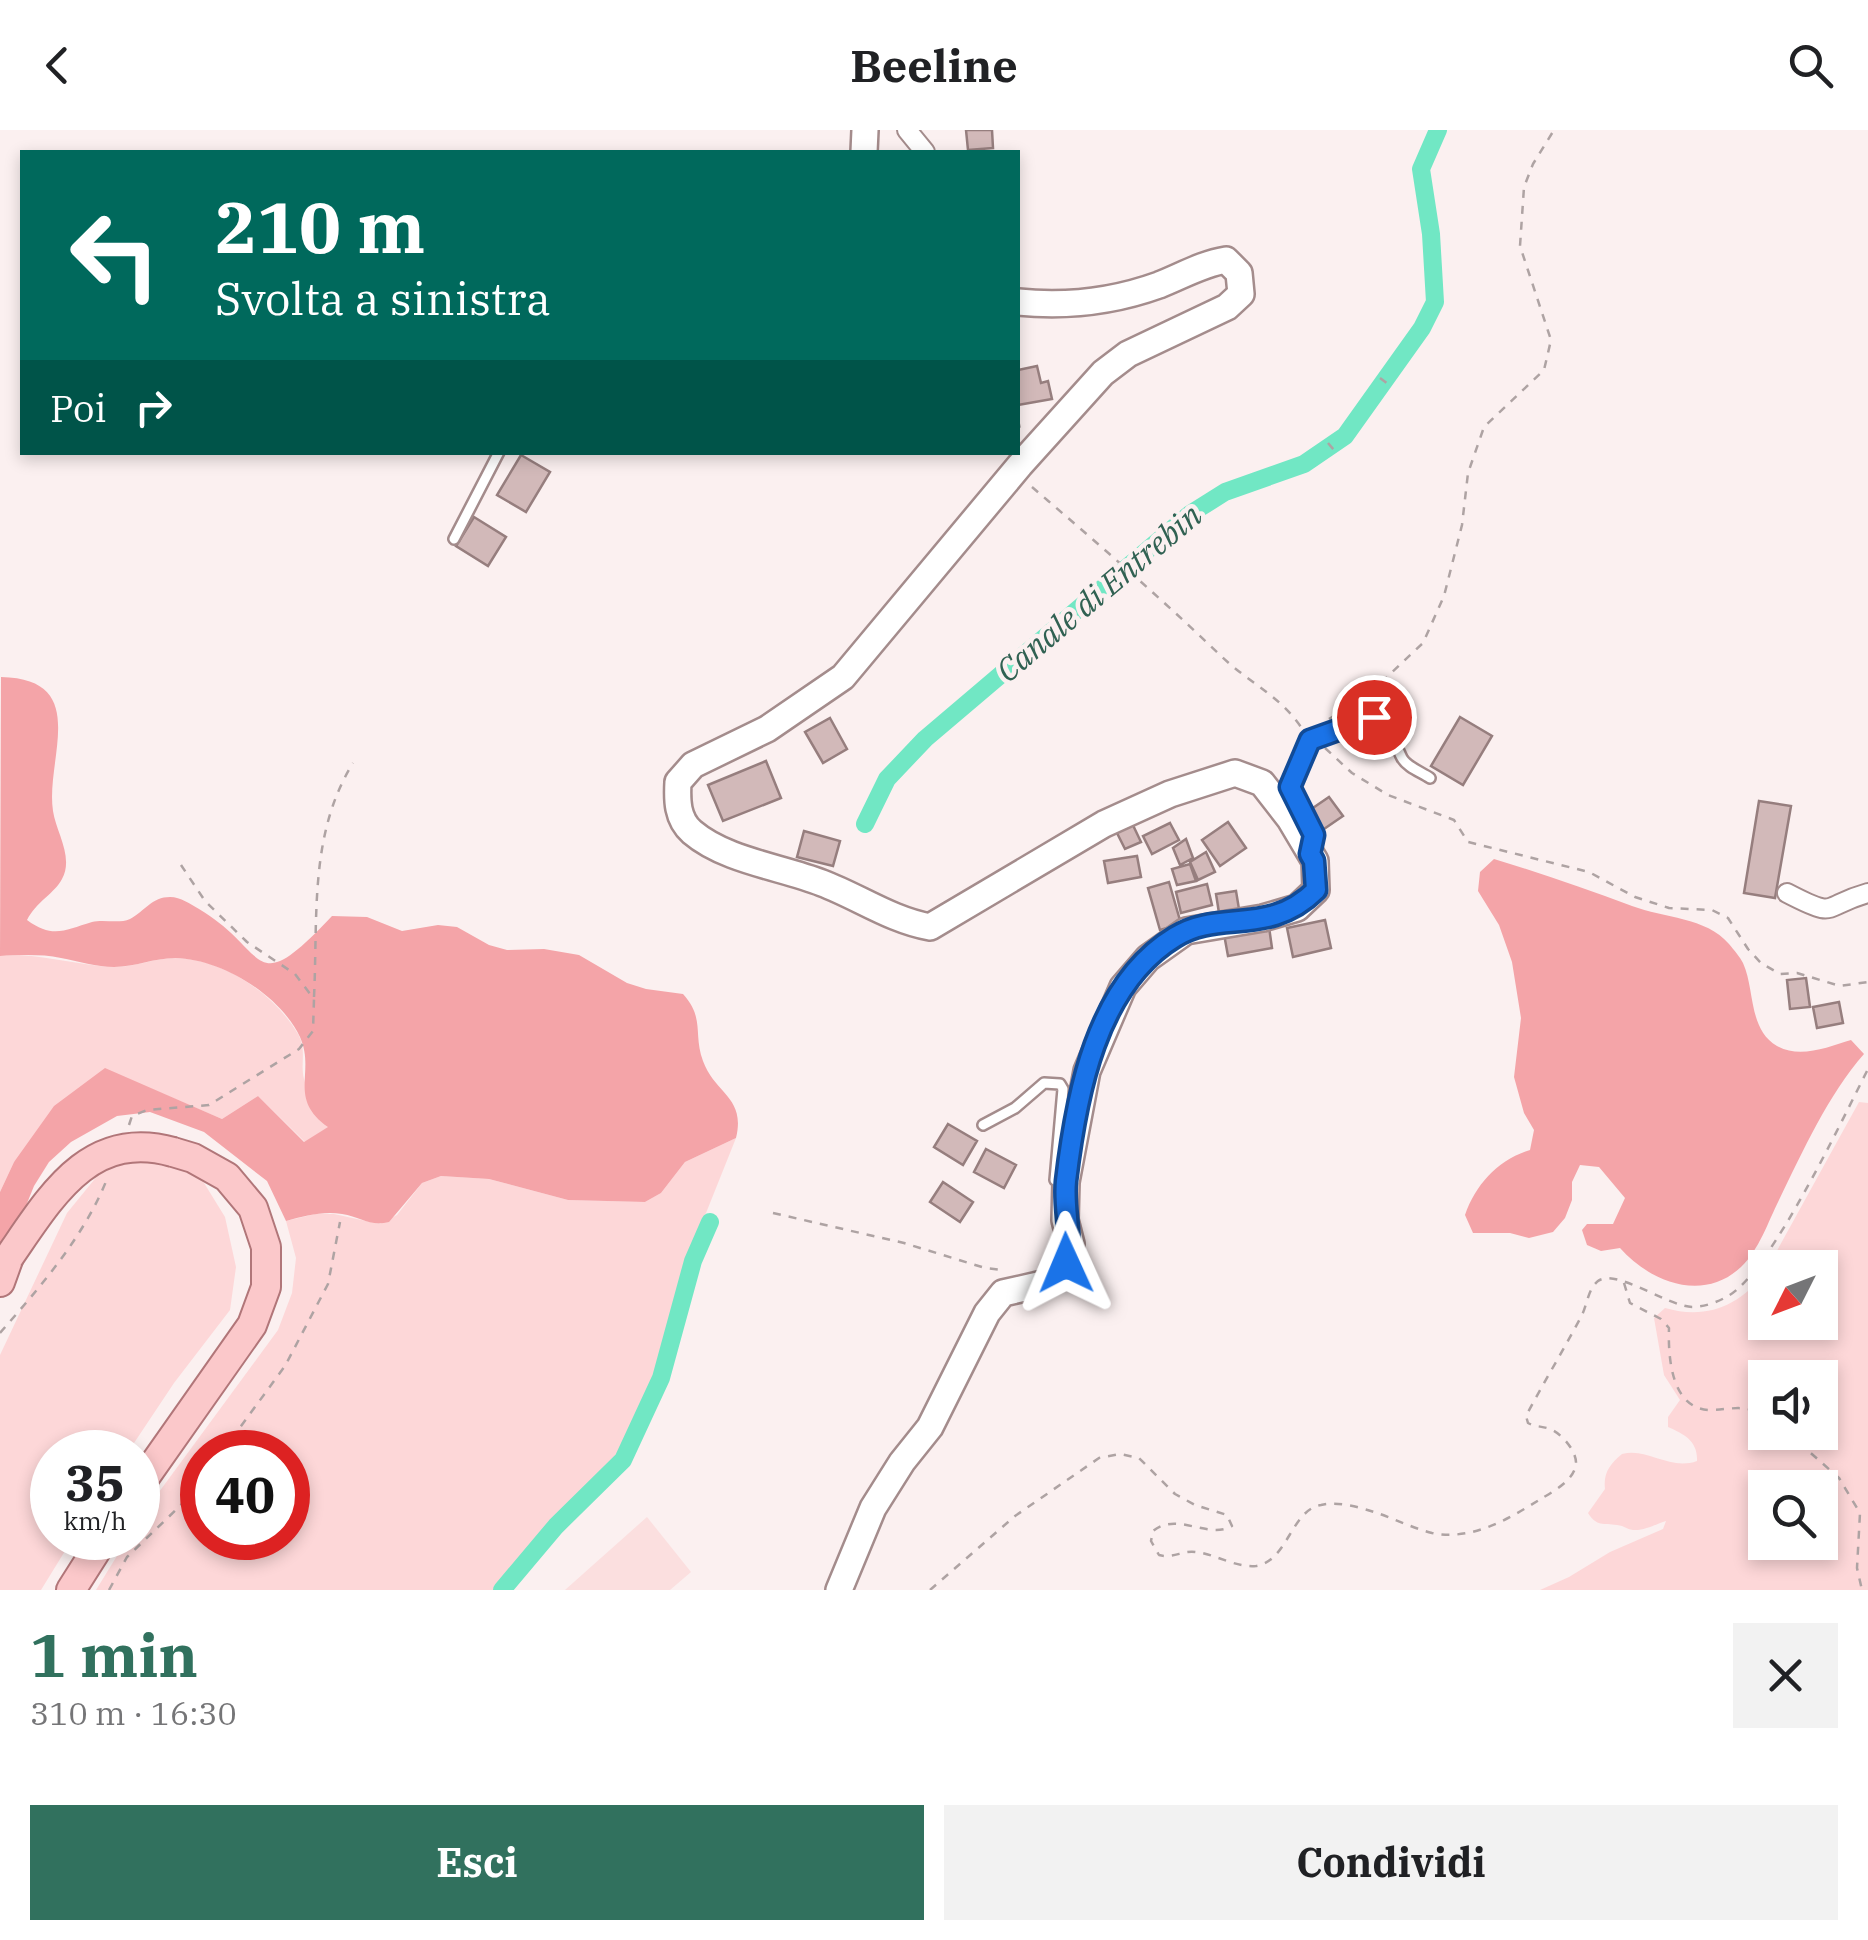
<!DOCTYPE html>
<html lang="it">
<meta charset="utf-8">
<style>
body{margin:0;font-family:"IBM Plex Serif",serif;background:#f2f2f2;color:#202124;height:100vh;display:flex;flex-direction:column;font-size:38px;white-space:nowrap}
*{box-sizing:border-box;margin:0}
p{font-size:32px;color:#757577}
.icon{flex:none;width:55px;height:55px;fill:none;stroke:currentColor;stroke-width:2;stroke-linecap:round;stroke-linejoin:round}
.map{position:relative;height:1460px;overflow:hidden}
.panel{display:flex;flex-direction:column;background:#fff;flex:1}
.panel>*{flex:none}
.guide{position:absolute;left:20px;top:20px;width:1000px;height:305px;border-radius:0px;box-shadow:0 5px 15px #0003;background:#00695c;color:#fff;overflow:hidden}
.needle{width:65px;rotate:228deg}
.fabs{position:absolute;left:1748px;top:1120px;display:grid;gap:20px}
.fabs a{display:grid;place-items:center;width:90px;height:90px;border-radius:0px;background:#fff;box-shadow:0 5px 15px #0003;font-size:50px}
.speed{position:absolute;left:30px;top:1300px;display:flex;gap:20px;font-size:50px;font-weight:700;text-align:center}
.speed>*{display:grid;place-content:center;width:130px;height:130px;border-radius:50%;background:#fff;box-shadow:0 5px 15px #0003;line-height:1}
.speed small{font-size:25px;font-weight:400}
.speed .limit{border:15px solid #d22;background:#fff;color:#111}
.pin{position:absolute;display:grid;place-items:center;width:85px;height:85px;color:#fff;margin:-42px;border:5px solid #fff;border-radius:50%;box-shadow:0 2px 10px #0007}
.me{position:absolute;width:110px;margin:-55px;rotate:359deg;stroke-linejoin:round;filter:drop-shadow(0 0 8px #0008)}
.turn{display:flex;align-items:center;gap:35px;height:210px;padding:0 30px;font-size:45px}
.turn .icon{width:130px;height:130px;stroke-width:2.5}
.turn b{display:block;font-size:70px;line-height:85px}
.then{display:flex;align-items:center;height:95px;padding:0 30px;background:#0003;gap:20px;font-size:38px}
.round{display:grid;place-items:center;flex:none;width:105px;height:105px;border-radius:0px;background:#f2f2f2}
.head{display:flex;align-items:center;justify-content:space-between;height:170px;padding:0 30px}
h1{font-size:60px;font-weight:700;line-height:75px;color:#31715e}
.cta{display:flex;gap:20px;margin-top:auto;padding:20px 30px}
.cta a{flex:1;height:115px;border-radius:0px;background:#31715e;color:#fff;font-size:40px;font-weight:700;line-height:115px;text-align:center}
.cta a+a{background:#f2f2f2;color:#202124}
header{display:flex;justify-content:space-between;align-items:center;height:130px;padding:0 30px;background:#fff;font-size:45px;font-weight:700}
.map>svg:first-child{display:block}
.built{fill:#fbdfdf}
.green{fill:#fdd7d8;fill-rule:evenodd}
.forest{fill:#f4a4a8}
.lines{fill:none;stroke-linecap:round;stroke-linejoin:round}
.canal{stroke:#71e7c4;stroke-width:18}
.building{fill:#d2b9b9;stroke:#967e7e;stroke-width:2.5}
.lane-casing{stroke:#a48c8c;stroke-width:14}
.street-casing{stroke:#a48c8c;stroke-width:22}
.secondary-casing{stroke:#a48c8c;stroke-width:30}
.primary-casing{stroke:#b17679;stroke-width:32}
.path{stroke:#aea3a3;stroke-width:2.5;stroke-dasharray:8 8;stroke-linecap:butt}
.lane{stroke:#fff;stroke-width:9}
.street{stroke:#fff;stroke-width:18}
.secondary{stroke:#fff;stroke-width:25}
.primary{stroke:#fbc8ca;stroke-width:28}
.primary-bridge-casing{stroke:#b17679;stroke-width:32;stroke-linecap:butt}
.primary-bridge{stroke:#fbc8ca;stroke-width:28}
.route-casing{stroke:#114b97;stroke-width:25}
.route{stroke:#1a73e8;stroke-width:18}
.labels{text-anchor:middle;stroke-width:9;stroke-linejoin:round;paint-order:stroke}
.water-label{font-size:32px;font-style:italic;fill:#306152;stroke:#fbf0f0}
</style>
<header><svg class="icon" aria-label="back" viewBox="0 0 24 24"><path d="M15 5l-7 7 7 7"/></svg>Beeline<svg class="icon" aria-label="search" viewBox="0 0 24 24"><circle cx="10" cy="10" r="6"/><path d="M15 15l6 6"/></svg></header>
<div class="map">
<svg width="1868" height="1460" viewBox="0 0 1868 1460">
<rect width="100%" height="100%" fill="#fbf0f0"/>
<path class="built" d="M647,1387L691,1442L670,1460H565Z"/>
<path class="green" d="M20,825C51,827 81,835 111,837C131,838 152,829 172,828C221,827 274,863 298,904C307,920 300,934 304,949C307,965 321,983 329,997L305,1012L258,966L222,989L105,939L14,1032L0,1062V826Z
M1859,972L1868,973V1460H1540L1569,1447L1610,1422L1663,1399L1666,1391C1656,1394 1644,1401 1633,1400C1626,1399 1625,1396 1617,1395C1603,1393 1597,1397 1588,1383L1605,1359C1603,1343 1610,1334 1622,1324C1648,1317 1669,1341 1697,1331C1698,1311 1684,1304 1668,1297V1287L1680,1270L1664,1245L1654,1188L1665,1178C1706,1190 1739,1176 1765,1143V1192H1820V1138L1768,1137ZM1765,1248H1820V1302H1765ZM1765,1358H1820V1412H1765Z
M736,1008L692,1118L669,1208L621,1325L607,1343L576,1370L497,1460H96L128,1408H138V1393L148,1377L278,1200L292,1163L296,1128L286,1091L315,1084H334L380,1094L397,1085L422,1053L441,1046L489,1049L568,1070L645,1072L661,1063L685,1032ZM202,1322H288V1408H202Z
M128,1029L163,1031L201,1048L225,1087L236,1137L230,1180L174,1253L128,1322H52V1408H73L41,1460H0V1225L67,1083L98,1045Z"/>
<path class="forest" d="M1,547C92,549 45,629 53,681C56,702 74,727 62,749C55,763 36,772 27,790C53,809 65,800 92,792C104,789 119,794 130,789C145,781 152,767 170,767C181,767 190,774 199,779C270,821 250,873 332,786L367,787L402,801L438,795L457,797L489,815L507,820L544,819L579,825L627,853L646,859L683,864C705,888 693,904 703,931C715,964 746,967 736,1008L685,1032L661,1063L645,1072L568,1070L489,1049L441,1046L422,1053L389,1092C370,1097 361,1087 342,1084C323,1081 304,1086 286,1091L267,1051L204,1002L150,982L117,986L71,1012L49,1032L34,1056L0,1140V1062L14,1032L54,976L105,938L222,989L258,966L304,1012L328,997C287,968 316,943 300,907C280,865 222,829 175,828C154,828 135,837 114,837C97,837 78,831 61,828C42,824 20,825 0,826Z
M1494,729C1541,743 1586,759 1632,776C1664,788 1706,787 1729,814C1734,820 1740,827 1743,833C1755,859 1748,899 1777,916C1800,929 1828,917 1851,910L1864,924C1828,965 1803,1021 1779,1070C1768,1092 1759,1120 1741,1137C1703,1173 1650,1152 1620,1118L1601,1121L1587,1115L1582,1100L1587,1094H1613L1625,1068L1599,1037L1580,1035L1572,1052V1070L1565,1088L1553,1102L1529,1108L1510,1103H1473L1465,1085C1476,1054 1498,1030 1530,1020L1534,1000L1524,983L1514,947L1521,888L1512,832L1499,795L1478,761L1480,742Z"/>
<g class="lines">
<path class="canal" d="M865,694L887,649L925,609L1190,384L1225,362L1304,334L1345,306L1422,198L1435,172L1431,104L1421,39L1438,0
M502,1460L556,1396L623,1330L661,1248L693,1131L710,1092"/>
</g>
<path class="building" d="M966,0H992L993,18L968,20Z
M1037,236L1041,253L1048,251L1052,269L1018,275V240Z
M521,325L550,342L526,382L497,365Z
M474,387L506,407L488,436L456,416Z
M1460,587L1492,606L1463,655L1431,636Z
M830,588L847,619L823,633L805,602Z
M766,631L781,668L723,691L708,655Z
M1329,667L1343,686L1321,701L1307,682Z
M1759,671L1791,676L1775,768L1744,763Z
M1131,691L1141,712L1125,719L1115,699Z
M1228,692L1246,718L1220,736L1202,710Z
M1170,693L1179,710L1152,724L1143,706Z
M804,701L840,711L833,736L797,727Z
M1186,709L1193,728L1180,735L1173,718Z
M1206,722L1215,742L1198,750L1190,732Z
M1137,726L1141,747L1108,753L1104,731Z
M1190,734L1196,751L1177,755L1172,739Z
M1169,752L1181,794L1160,800L1148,758Z
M1207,754L1212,775L1181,783L1176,762Z
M1236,761L1239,779L1219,783L1216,764Z
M1325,790L1331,818L1293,827L1287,798Z
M1269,797L1272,818L1228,826L1224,804Z
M1806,848L1810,877L1790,879L1787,850Z
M1839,872L1843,893L1817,898L1813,877Z
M948,994L977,1011L963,1035L934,1017Z
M986,1019L1016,1035L1004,1058L974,1042Z
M943,1052L973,1072L960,1092L930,1072Z"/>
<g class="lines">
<g class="lane-casing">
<path id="lane" d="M454,409L499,322
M1310,611L1374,587C1394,596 1393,611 1402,628C1407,637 1421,642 1430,648
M983,995L1015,978L1044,953L1060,954L1063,959L1055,1050"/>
</g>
<g class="street-casing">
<path id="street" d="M907,0L925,22
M1310,611L1290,657L1314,705L1310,724
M1787,763C1839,790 1821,776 1868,763"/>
</g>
<g class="secondary-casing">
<path id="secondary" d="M864,22L865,0
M839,1460L873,1378L902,1332L930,1297L987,1183L1003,1163L1047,1153L1066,1133L1071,1114L1065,1090L1066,1052L1087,941L1123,857L1148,828L1186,801L1263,788L1297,778L1316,760L1315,731L1290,689L1262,653L1235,643L1170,664L1104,694L930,797C891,790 859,767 822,753C782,737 726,731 692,702C677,689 677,670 678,652L693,635L767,599L843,547L1020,335L1103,243L1128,224L1227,177L1241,164L1239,143L1226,130C1202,134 1182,146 1159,155C1112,172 1067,177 1018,172"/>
</g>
<g class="primary-casing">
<path id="primary" d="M0,1152L9,1127
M138,1357L252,1195L266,1157V1117L253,1078L227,1047L193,1028L173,1022
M71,1460L104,1408"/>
</g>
<path class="path" d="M1380,248L1388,254
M1018,290L1021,303
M1328,313L1334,320
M1032,357C1096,412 1160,467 1221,526C1248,552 1279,565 1301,597
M1329,589L1370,563L1423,513L1444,466L1462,395L1468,343L1484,297L1544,240L1551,210L1520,116L1524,57L1533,34L1554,0
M1325,618L1352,643L1388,665L1454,690L1468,712L1589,742L1635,767L1669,778L1712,780L1728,788L1748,819L1761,833L1780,844L1797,843L1840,856L1868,852
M314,867C318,786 309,704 353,633
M129,995L132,986L147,980L209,975L299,919L313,901L314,869L295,844L247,812L205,771L181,735
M773,1083L904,1113L985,1138L1003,1140
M1624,1153L1630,1173L1661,1189L1669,1198C1668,1227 1671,1281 1712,1280C1734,1279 1745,1274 1765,1286
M0,1203C40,1157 84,1107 107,1049
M1787,1302L1839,1348L1860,1383L1857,1438L1862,1460
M222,1322L285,1236L328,1154L340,1092
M109,1460L127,1427L181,1375L202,1347
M930,1460L1015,1386L1099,1328L1120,1324L1139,1328L1175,1364L1195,1375L1227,1385L1232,1396C1208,1410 1177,1381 1153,1401L1151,1411L1159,1425C1174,1429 1182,1420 1196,1422C1215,1424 1236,1438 1256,1436C1288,1431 1291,1380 1321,1375C1338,1371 1358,1377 1374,1382C1393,1388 1412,1398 1432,1403C1471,1411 1507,1390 1539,1370C1552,1362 1574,1351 1576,1334C1577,1321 1561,1303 1550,1299C1542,1296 1535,1297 1528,1293L1526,1286C1544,1252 1564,1219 1582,1185C1587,1175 1588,1159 1598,1151C1616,1138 1667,1176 1692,1177C1704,1177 1718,1172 1728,1166C1770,1143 1843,988 1868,939"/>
<use href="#lane" class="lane"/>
<use href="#street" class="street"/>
<use href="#secondary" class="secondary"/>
<use href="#primary" class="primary"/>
<g class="primary-bridge-casing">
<path id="primary-bridge" d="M9,1127C50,1068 89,998 173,1022"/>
</g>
<use href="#primary-bridge" class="primary-bridge"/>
</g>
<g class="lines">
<g class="route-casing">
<path id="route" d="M1066,1133C1073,1106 1063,1080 1066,1051C1076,966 1096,855 1175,807C1219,779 1269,807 1316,760L1314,731L1310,724L1314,705L1290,657L1310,610L1374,587"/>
</g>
<use href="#route" class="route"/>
</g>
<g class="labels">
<g class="water-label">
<text transform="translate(1099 463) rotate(-40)" y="11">Canale di Entrebin</text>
</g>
</g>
</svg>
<div class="fabs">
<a><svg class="needle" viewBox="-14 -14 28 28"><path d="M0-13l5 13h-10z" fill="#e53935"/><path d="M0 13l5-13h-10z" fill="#757577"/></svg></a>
<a><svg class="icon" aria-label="sound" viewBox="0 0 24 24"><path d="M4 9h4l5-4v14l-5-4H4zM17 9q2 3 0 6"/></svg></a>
<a><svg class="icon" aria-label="search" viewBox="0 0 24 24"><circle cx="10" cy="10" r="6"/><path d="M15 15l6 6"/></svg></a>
</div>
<div class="speed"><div>35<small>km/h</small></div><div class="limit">40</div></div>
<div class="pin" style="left:1374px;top:587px;background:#d93025"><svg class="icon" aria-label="arrive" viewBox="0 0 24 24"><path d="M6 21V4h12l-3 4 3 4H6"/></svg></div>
<svg class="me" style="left:1066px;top:1133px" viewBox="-20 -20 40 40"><path d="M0-17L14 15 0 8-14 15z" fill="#1a73e8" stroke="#fff" stroke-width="4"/></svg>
<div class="guide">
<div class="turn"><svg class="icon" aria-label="left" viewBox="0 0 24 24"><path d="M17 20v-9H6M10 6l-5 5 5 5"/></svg><div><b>210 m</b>Svolta a sinistra</div></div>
<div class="then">Poi<svg class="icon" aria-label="right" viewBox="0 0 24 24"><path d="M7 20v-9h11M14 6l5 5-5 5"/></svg></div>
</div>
</div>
<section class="panel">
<div class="head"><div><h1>1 min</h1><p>310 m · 16:30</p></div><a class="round"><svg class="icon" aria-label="close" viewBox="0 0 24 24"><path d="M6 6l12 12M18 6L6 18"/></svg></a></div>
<div class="cta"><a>Esci</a><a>Condividi</a></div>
</section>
